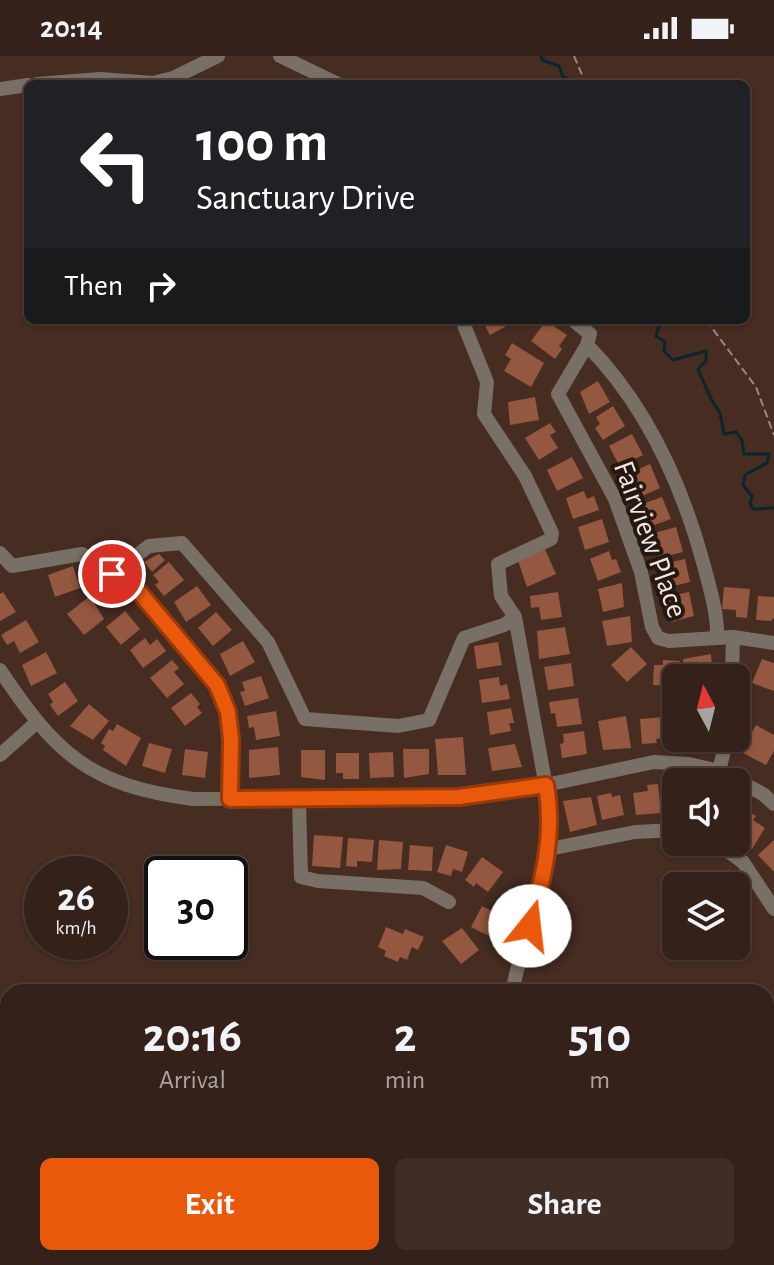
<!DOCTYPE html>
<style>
body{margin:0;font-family:"Alegreya Sans",sans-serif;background:#3f2e26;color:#f1f3f6;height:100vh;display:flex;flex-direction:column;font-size:30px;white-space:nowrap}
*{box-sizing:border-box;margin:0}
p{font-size:26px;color:#a9a3a2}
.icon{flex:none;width:44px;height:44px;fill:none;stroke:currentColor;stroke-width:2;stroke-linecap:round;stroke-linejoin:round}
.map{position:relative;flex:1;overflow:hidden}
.details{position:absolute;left:0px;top:928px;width:774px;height:282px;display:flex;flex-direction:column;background:#342119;border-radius:24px 24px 0 0;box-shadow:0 2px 6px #0004,0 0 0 2px #4e3e38}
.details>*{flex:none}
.guide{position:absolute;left:24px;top:24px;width:726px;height:244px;border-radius:12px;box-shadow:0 2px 6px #0004,0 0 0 2px #4e3e38;background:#202124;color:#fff;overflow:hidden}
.needle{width:52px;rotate:353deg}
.controls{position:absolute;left:662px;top:608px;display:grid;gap:16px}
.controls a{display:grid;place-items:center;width:88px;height:88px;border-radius:12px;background:#342119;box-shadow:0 2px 6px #0004,0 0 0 2px #4e3e38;font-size:40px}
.speed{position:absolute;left:24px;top:800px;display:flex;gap:16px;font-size:40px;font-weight:700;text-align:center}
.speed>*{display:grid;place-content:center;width:104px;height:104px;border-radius:50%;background:#342119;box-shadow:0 2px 6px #0004,0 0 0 2px #4e3e38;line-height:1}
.speed small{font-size:20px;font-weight:400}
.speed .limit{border:4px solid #111;border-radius:12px;background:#fff;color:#111}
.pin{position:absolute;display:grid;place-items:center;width:68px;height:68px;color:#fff;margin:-34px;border:4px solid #fff;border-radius:50%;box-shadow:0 2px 8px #0007}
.me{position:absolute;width:88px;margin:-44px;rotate:16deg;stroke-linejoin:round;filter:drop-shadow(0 0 6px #0008)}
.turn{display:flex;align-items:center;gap:28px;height:168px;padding:0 40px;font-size:36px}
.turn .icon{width:104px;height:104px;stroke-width:2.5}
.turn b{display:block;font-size:56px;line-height:68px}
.then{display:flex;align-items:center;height:76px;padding:0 40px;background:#0003;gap:16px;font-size:30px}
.eta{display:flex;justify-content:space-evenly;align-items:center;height:136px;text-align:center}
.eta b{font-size:48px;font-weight:600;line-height:56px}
.button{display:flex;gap:16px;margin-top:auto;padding:16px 40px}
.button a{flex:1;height:92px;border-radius:12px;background:#ea580c;color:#fff;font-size:32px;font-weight:600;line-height:92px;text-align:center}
.button a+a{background:#3f2e26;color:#f1f3f6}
.status{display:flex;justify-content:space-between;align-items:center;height:56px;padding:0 40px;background:#342119;direction:ltr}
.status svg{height:22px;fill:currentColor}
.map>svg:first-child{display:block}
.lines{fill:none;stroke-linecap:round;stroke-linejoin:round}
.stream{stroke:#0a262d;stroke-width:3}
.building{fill:#94573f}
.path{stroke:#9c867d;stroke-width:2;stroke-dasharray:8 4;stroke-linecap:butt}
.minor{stroke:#787065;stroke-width:14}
.route-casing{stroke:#983908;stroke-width:20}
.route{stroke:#ea580c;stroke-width:14}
.labels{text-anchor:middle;stroke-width:8;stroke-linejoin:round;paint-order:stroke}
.street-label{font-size:30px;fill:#f6e4de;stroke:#241813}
</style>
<div class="status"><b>20:14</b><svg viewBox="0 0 49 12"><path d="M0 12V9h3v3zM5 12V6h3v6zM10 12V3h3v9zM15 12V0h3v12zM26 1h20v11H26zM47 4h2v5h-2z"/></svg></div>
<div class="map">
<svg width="774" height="1209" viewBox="0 0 774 1209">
<rect width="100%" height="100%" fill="#462c21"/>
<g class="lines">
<path class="stream" d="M541,0L542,4L559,10L563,21L574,25V28
M661,264L656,280L665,286L664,295L673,304L706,295V305L698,313L711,343L720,357L724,378L736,376L742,384L744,398H769L767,407L745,419L743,429L752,440L750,447L753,453L774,452"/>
</g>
<path class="building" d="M482,264H510L512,267L490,279Z
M546,265L567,279L559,290L562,293L555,303L531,285Z
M512,287L544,307L531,331L504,315L511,303L505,299Z
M598,325L610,346L589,358L580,336Z
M535,341L539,364L510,369L508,346Z
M613,350L625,370L603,384L595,372L600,368L596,361Z
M550,367L556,376L550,379L558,392L539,404L525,382Z
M632,378L643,399L620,411L609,390Z
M572,401L583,422L557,435L547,414Z
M650,408L660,432L640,441L635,428L628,431L623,420Z
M584,435L587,443L594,440L599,454L573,463L566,442Z
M662,441L671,463L646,472L637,450Z
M602,463L609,486L585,494L578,471Z
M676,471L683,496L659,502L656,490L651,491L647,479Z
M545,493L556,518L527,531L518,505Z
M609,495L612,504L616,503L621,516L598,525L590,503Z
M159,498L165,504L152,516L144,506Z
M685,503L690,526L661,533L658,509Z
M169,506L184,524L164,540L155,529L159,526L153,519Z
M73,510L80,532L55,541L48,519Z
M622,527L624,551L603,556L598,533Z
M197,530L211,549L186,566L174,546Z
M724,531L750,533L747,562L736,561V554L722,553Z
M3,536L16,556L0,565V538Z
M558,536L562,561L541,564L539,551L531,552L530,540Z
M689,536L694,560L671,566L666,541Z
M90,540L104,563L84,579L67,558Z
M758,540L774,541V562L771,565L756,564Z
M125,555L140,573L121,589L106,571Z
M216,556L232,574L213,590L198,572Z
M630,560L632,586L607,590L602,565Z
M26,564L39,586L20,597L14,585L7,589L1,579Z
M565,571L570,598L539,603L537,575Z
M145,582L150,589L157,583L166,595L143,612L130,594Z
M243,585L255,606L230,620L220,598Z
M498,586L502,609L477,613L474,590Z
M631,591L647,608L627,626L611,609Z
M46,596L57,617L31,630L22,609Z
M711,598L713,622H685L683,603Z
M762,603L774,607V635L752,627Z
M172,604L179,612L174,616L184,628L167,642L150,622Z
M663,604L680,605L676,639H669V630L653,629L654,609H663Z
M571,607L574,630L548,634L544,611Z
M261,620L269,642L245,650L240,636L245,635L242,626Z
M499,621L500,630L507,628L510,643L482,647L479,624Z
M65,626L78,645L58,660L50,649L53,646L48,638Z
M191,637L200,648L197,651L202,657L185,670L171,652Z
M578,642L582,668L557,671L555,657L551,658L549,646Z
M89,648L109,665L93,684L70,670Z
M511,652L514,667H509L511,675L490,679L487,656Z
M276,655L280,680L256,684L254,671L249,672L247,660Z
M626,660L631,692L603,694L598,665Z
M664,661L666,682L656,683L657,687L642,688L640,663Z
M117,668L141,682L126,710L103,694L105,690L101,687L109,673L113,675Z
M756,669L774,679V695L766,709L741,696Z
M584,675L587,698L562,702L560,688L564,687L563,678Z
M463,681L466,719H438L435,683Z
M149,687L172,693L165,717L142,710Z
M515,688L522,711L492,715L488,692Z
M278,691L280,719L249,722V694Z
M185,693L208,696L205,722L182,719Z
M403,693H429V718L404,722Z
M301,694H325V724L301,721Z
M393,696L394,721L370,722L369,697Z
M336,697H359V723H343V717H336Z
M658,728L661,757L636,759L633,737L648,735L647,729Z
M669,730H676V756H668Z
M611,737L612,741L620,739L624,759L602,764L597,740Z
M591,741L597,769L570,776L563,745Z
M745,754L756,760L753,764L765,772L752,793L736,784V770Z
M314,779L343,781L340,812L312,810Z
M348,782L374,784L372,806L357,805V811L346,810Z
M379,784L403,786L401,813L377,814Z
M774,784V816L758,799Z
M410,789L433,791L432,815L408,814Z
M446,789L468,796L462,816L453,813L451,820L437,816Z
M482,801L503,816L488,836L476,827L474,831L465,824Z
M482,850L502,860L491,881L471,871Z
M386,871L403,878L405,873L424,881L418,894L412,891L407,904L400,901L398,906L384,900L386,895L378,891Z
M462,872L479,894L461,908L442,885Z"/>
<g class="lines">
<path class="path" d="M574,0L586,28
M706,264L756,331L774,379"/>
<path class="minor" d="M280,0L338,28
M37,28L100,23L153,27L173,22L218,0
M0,33L28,29
M462,264L487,326L484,358L525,420L552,477L551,483L498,508L501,540L515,561L548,742C554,813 526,868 512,936
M573,264L590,278L587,289L558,338L615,443L641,516L652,571L658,582L669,585L733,581L774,587
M587,289C647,350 682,428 704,510C710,533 718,558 717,582
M0,497L12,510L82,498L135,531L217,629L228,656L230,743
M112,518L149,490L182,487L268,586L305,663L398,670L429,664L464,582L504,569L515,561
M0,614C56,698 90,730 193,743L459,741L546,729L654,706L689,708L719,715L763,738L774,748
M732,622L733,581
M0,699L36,667
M719,715L727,682
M299,744L301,821L318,825L423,832L449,846
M715,786L743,806L774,853
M549,793L635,776L676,774
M562,1202L581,1209
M507,1209V1202"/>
</g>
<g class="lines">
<g class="route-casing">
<path id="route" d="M112,518L135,531L217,629L228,656L231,684L230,743L459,741L546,729C555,779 543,823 530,870"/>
</g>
<use href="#route" class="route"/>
</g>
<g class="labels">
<g class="street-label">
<text transform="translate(651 483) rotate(70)" y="10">Fairview Place</text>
</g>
</g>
</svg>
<div class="controls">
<a><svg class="needle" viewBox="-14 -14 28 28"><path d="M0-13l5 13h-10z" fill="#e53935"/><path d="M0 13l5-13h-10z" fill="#a9a3a2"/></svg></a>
<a><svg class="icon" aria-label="sound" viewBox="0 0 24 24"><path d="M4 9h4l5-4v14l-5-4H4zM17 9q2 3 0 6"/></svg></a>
<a><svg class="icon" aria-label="layers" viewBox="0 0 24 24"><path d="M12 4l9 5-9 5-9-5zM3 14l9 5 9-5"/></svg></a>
</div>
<div class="speed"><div>26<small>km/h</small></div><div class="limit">30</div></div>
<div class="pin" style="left:112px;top:518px;background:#d93025"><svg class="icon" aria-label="arrive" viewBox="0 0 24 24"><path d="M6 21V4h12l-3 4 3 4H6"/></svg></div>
<svg class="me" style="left:530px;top:870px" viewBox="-20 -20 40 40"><circle r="19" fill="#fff"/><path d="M0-13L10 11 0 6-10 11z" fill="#ea580c"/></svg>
<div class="guide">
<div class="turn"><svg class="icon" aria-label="left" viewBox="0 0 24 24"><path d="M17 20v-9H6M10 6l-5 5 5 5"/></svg><div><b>100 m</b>Sanctuary Drive</div></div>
<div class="then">Then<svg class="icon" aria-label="right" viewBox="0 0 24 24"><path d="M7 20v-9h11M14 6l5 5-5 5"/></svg></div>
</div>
<section class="details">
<div class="eta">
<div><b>20:16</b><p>Arrival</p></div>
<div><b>2</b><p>min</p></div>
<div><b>510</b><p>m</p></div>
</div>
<div class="button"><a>Exit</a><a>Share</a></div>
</section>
</div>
